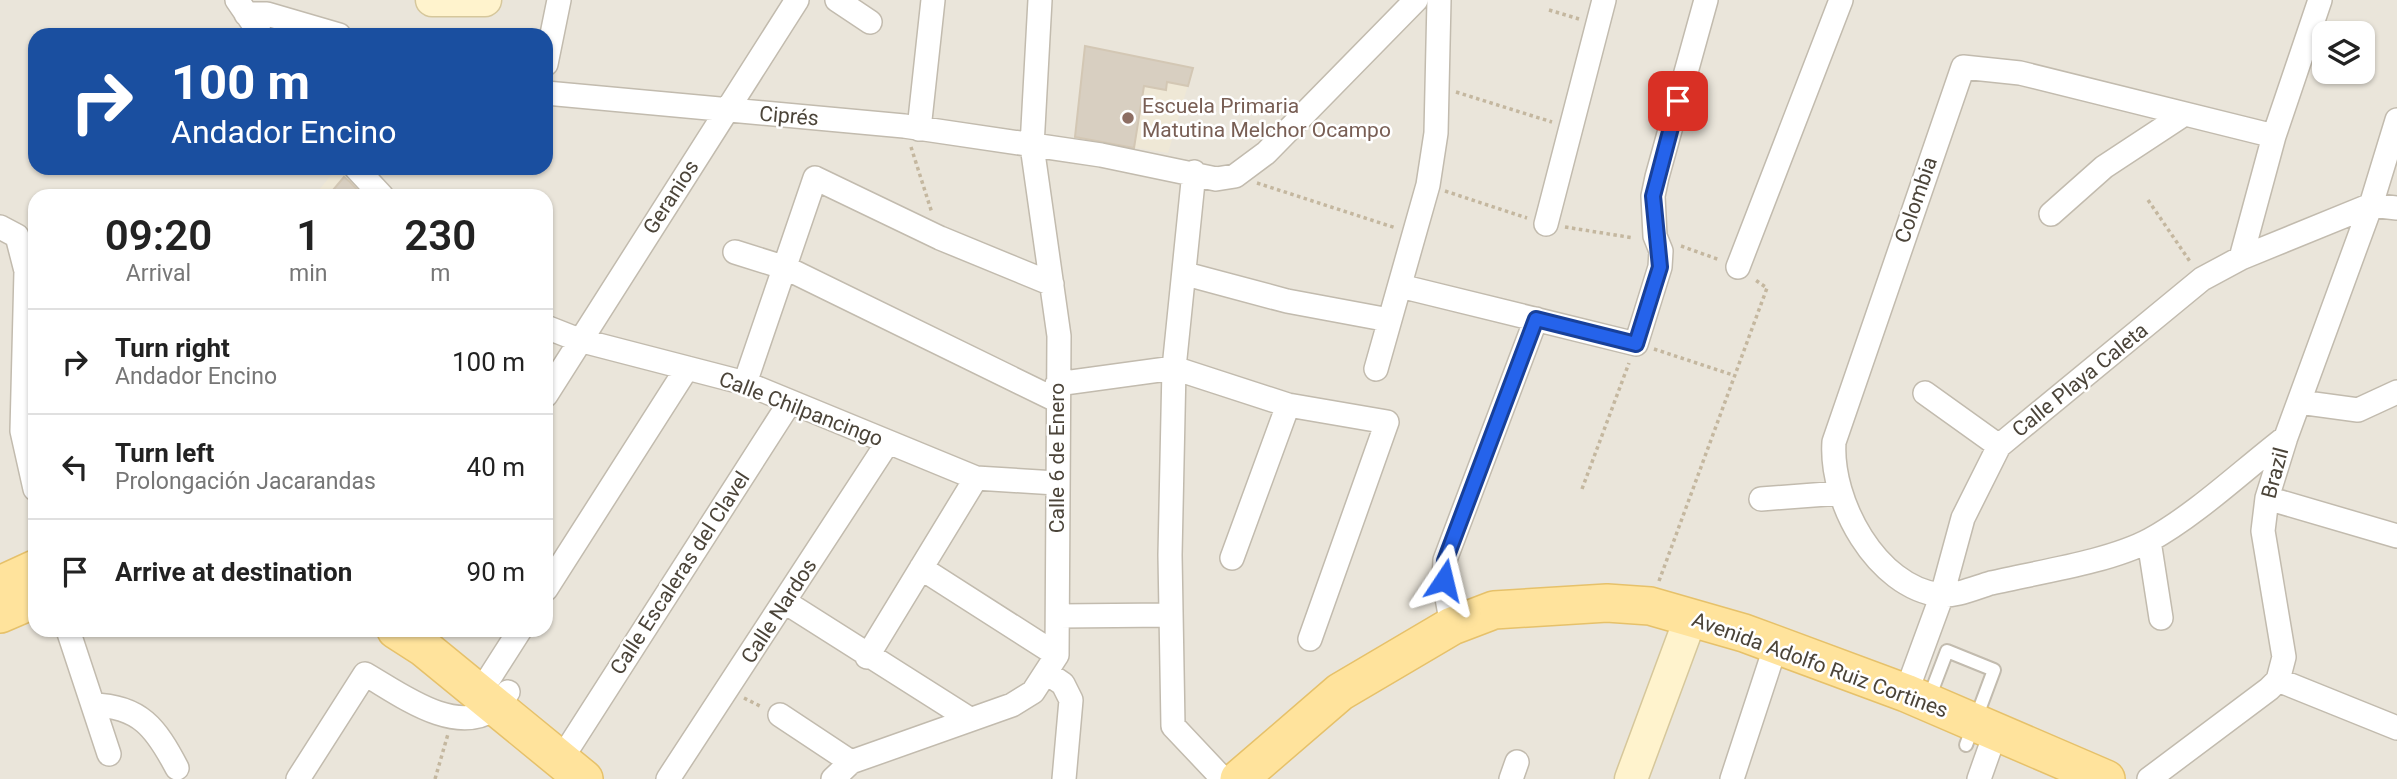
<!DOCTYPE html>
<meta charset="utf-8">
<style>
body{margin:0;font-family:Roboto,sans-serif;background:#f6f6f6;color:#222;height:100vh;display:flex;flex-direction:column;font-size:26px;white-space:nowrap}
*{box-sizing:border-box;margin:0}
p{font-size:23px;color:#767676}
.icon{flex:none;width:38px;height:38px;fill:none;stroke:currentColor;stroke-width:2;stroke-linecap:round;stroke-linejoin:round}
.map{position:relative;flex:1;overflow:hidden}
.sheet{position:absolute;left:28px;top:189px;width:525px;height:448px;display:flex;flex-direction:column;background:#fff;border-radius:21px;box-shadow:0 2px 5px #0004}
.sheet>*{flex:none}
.guide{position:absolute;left:28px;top:28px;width:525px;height:147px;border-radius:21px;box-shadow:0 2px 5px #0004;background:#1a4fa0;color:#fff;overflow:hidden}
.fabs{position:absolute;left:2312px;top:21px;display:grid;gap:14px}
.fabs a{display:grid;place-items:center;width:63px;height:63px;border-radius:14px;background:#fff;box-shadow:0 2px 5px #0004;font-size:35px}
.pin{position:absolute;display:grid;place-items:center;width:60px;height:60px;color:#fff;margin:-30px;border-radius:14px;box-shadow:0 4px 10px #0006}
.me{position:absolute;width:77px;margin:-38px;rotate:10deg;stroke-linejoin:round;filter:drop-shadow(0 0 5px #0008)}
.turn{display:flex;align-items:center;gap:24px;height:147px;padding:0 28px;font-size:32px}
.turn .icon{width:91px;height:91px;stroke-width:2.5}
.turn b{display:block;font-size:49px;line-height:60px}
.eta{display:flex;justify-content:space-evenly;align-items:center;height:119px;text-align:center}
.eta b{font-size:42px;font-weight:600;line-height:49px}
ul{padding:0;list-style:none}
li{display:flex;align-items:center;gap:21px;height:105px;padding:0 28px;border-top:2px solid #e0e0e0}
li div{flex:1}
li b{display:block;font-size:26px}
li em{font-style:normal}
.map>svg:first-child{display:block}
.residential{fill:#eae5da;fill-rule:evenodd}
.education{fill:#efe8d6}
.building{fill:#d8cfc1;stroke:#d3c7b4;stroke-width:2}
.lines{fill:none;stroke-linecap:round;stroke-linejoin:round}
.lane-casing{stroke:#c2bbae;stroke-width:16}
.street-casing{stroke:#c2bbae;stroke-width:26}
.secondary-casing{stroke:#d6c79b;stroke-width:35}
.primary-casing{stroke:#e6c16a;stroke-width:40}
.path{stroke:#c4b79f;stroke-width:3.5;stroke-dasharray:3.5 3.5;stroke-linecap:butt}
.lane{stroke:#fff;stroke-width:12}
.street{stroke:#fff;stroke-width:23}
.secondary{stroke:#fff3cd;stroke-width:32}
.primary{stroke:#ffe39c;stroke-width:37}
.route-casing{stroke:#184099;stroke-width:18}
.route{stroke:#2563eb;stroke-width:12}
.education-dot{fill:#8d6e63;stroke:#fff;stroke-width:2.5}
.labels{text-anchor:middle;stroke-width:5;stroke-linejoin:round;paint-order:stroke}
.education-label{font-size:21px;fill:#785e54;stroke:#fff;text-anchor:start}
.street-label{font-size:21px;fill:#4b4439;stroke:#fff}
</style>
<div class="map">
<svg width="2397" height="779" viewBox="0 0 2397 779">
<rect width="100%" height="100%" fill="#f6f3ec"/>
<path class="residential" d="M0,0H2397V779H0ZM2324,33H2362V72H2324ZM35,35H546V168H35ZM35,196H546V630H35Z"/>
<path class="education" d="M1085,46L1193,68L1168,153L1075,138Z
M337,168H347L374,196H314Z"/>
<path class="building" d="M1085,46L1193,68L1188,86L1167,82L1166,90L1144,86L1134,148L1075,137Z
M344,177L350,182L363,196H328Z"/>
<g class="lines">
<g class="lane-casing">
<path id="lane" d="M1929,698L1947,651L1994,670L1966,745"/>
</g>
<g class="street-casing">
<path id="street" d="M237,0L261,35
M837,0L870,22
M246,14H267L339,35
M546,64L559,0
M546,93L904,126L1101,155L1216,179L1235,176L1266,153L1416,0
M919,129L933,0
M2274,136L2020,73L1963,67L1834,442C1830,501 1876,587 1940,595C1955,597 1977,587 1991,583C2038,572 2109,562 2150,540C2197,514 2243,470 2286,437
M356,168L382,196
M1194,172L1174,368L1170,555L1173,726L1223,779
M2051,214L2104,167L2183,115
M1546,224L1604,0
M0,227L17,236L26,271L22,431L35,489
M735,252L786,268L1056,400
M2241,258L2274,136L2320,0
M1738,267L1841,0
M1186,274L1287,301L1389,320
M1400,286L1636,344L1660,267L1661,251L1655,236L1653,196L1657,177L1706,0
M546,327L579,340L745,383L976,478L1056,483
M1376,369L1428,185L1436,133L1439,0
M745,383L815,178L940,238L1052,284
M1057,384L1174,368L1288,405L1387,422L1310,639
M1925,393L1999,446
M546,395L797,0
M2299,402L2358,410L2397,392
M2267,498L2397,536
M1761,499L1840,493
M2149,541L2161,618
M1232,558L1288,405
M921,568L1057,655
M546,589L687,368
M785,602L968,718
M1059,616L1170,615
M1452,626L1444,581L1445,560L1536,319
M68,630L109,754
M867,657L976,478
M1047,673L1063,684L1071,700L1064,779
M490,677L520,630
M2278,680L2397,728
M1906,693L1942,595L1963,518L1999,446L2202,279L2241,258L2371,205L2397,208
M93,705C140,706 156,728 177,768
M780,715L851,762
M571,744L790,402
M298,779L365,674C400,694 454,736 494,709C499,706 504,697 508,692
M668,779L888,442
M833,779L851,762L1012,705L1033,692L1057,655L1059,336L1032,146L1040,0
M1511,779L1517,762
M1732,779L1770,663
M1979,779L1996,731
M2149,779L2269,689L2278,680L2284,657L2263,531L2267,498L2286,437L2371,205L2397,120"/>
</g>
<g class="secondary-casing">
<path id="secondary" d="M432,0H485
M1631,779L1691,617"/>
</g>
<g class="primary-casing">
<path id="primary" d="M0,585L35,569
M0,614L35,599
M396,630L424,648L584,779
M1239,779L1340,692L1452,626L1494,610L1607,603L1650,606L1744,633L1906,693L2106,779"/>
</g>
<path class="path" d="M1549,10L1579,19
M1456,92L1552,122
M911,147L932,213
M1257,183L1396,228
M1445,191L1527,218
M2148,200L2191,263
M1565,227L1634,238
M1681,246L1720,260
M1654,349L1733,375
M1582,489L1629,363
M1659,581L1767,288L1754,279
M744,698L762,707
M435,779L448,734"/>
<use href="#lane" class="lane"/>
<use href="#street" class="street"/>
<use href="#secondary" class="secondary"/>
<use href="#primary" class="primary"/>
</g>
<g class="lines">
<g class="route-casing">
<path id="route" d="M1444,580L1445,561L1536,319L1636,344L1660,267L1653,196L1678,101"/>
</g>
<use href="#route" class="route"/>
</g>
<circle class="education-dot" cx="1128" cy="118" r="7"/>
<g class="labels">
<g class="education-label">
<text x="1142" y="113">Escuela Primaria<tspan x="1142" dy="24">Matutina Melchor Ocampo</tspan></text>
</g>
<g class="street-label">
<text transform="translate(789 116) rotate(5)" y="7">Ciprés</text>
<text transform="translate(671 197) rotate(-57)" y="7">Geranios</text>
<text transform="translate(1916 200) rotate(-71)" y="7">Colombia</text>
<text transform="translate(2080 380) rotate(-39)" y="7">Calle Playa Caleta</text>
<text transform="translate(801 409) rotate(21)" y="7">Calle Chilpancingo</text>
<text transform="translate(1057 458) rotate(-90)" y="7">Calle 6 de Enero</text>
<text transform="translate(2275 473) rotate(-75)" y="7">Brazil</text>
<text transform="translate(680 573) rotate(-57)" y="7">Calle Escaleras del Clavel</text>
<text transform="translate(779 611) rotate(-57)" y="7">Calle Nardos</text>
<text transform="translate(1820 665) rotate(20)" y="7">Avenida Adolfo Ruiz Cortines</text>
</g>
</g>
</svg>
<div class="fabs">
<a><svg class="icon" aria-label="layers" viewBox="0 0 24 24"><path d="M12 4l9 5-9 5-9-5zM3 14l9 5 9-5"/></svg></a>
</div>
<div class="pin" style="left:1678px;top:101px;background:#d93025"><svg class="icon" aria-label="arrive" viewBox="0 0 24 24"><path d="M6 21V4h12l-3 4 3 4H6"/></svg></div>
<svg class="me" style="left:1444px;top:580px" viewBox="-20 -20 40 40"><path d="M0-17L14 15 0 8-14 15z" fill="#2563eb" stroke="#fff" stroke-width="4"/></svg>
<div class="guide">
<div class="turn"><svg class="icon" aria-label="right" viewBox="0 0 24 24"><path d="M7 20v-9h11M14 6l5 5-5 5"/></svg><div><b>100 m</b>Andador Encino</div></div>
</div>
<section class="sheet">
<div class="eta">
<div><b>09:20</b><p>Arrival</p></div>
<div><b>1</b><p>min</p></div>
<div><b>230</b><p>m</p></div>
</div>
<ul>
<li><svg class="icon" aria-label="right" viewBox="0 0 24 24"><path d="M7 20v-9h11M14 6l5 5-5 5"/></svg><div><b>Turn right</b><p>Andador Encino</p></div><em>100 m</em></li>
<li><svg class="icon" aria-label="left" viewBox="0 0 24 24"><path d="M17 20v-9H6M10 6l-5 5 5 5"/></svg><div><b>Turn left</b><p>Prolongación Jacarandas</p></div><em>40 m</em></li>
<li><svg class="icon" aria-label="arrive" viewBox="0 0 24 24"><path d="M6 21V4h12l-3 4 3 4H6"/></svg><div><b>Arrive at destination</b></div><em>90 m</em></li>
</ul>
</section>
</div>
